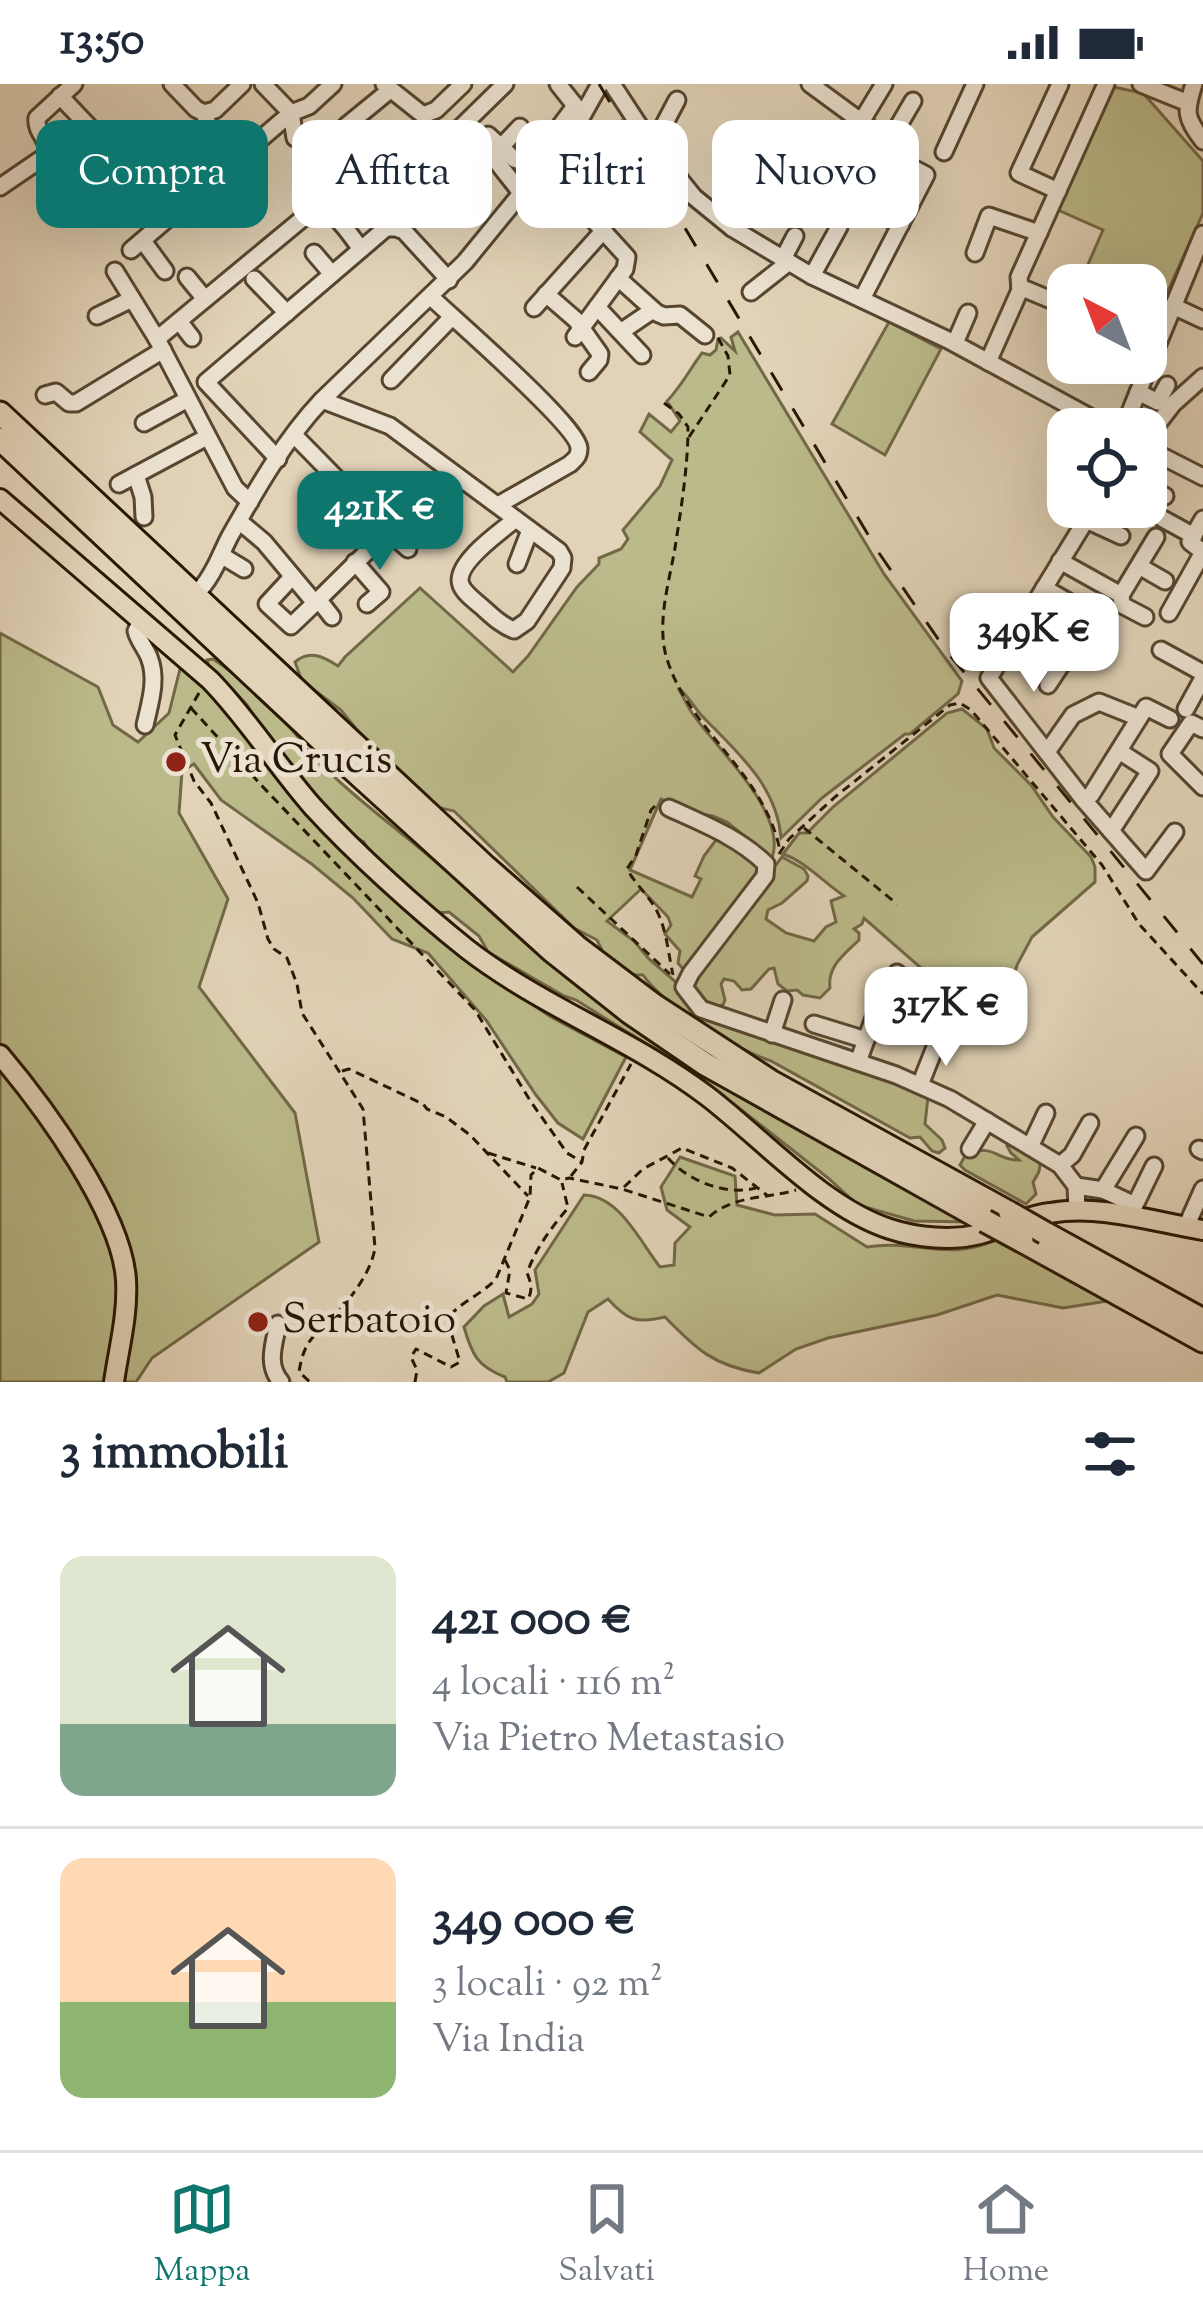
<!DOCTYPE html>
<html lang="it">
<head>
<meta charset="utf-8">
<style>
	:root { --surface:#fff; --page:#f2f2f3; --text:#1f2937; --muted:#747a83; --line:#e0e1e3; --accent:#0f766e }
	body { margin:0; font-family:"Sorts Mill Goudy",serif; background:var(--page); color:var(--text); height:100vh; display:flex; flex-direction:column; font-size:45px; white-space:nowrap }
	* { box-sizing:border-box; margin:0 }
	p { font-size:39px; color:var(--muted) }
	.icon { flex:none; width:66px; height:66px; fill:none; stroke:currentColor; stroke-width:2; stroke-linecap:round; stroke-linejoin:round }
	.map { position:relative; height:1298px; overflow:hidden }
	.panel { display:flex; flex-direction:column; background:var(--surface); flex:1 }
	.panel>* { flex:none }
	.hud { position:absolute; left:36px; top:36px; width:1131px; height:108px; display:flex; gap:24px }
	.needle { width:78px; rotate:318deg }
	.controls { position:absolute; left:1047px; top:180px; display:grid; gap:24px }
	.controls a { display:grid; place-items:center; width:120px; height:120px; border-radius:24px; background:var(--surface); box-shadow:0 12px 48px #0002; font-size:60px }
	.price { position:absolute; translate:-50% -102px; padding:0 27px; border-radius:24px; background:#fff; color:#222; font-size:39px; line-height:78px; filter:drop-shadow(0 3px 6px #0008) }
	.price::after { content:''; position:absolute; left:50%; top:72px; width:36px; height:27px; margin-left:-18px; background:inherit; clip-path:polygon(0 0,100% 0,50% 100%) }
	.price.active { background:var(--accent); color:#fff }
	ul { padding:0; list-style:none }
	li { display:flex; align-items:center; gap:36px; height:300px; padding:0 60px }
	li+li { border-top:3px solid var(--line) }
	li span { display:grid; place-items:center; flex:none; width:336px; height:240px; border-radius:24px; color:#555 }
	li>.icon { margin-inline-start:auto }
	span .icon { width:144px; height:144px; fill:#fffc; stroke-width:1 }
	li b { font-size:51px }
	h2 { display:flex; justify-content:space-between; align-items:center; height:144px; padding:0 60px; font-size:51px }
	.pill { padding:0 42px; border-radius:24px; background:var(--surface); box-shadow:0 12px 48px #0002; font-size:42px; line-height:108px }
	.pill.active { background:var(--accent); color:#fff }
	.status { display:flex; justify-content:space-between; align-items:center; height:84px; padding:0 60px; background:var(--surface); direction:ltr }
	.status svg { height:33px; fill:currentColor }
	.dock { display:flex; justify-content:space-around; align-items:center; height:168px; border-top:3px solid var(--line); background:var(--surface); font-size:33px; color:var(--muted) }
	.dock a { display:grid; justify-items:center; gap:6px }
	.dock .active { color:var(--accent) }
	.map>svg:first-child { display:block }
	.green { fill:#bbba8a; stroke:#716846; stroke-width:3 }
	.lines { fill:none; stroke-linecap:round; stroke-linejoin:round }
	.minor-casing { stroke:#564630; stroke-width:21 }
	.major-casing { stroke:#271703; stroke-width:24 }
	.highway-casing { stroke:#271703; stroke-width:27 }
	.path { stroke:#271703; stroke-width:3; stroke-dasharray:9 6; stroke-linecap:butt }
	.minor { stroke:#ece2d1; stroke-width:15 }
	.major { stroke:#e2d3b8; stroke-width:18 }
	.highway { stroke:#e2d3b8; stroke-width:21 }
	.rail { stroke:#271703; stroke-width:3; stroke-dasharray:21 21; stroke-linecap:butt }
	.highway-bridge-casing { stroke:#271703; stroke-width:27; stroke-linecap:butt }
	.highway-bridge { stroke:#e2d3b8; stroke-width:21 }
	.poi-dot { fill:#8f2418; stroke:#ece2d1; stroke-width:4.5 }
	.labels { text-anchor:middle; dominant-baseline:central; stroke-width:10; stroke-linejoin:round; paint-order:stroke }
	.poi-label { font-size:42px; fill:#271703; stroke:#ece2d1; text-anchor:start }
</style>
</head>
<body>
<div class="status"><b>13:50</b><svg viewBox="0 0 49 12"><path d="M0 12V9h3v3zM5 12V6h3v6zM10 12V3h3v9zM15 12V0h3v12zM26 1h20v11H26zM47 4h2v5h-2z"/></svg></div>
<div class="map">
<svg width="1203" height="1298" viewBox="0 0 1203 1298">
	<rect width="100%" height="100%" fill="#e2d3b8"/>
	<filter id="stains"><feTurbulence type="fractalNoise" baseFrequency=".00167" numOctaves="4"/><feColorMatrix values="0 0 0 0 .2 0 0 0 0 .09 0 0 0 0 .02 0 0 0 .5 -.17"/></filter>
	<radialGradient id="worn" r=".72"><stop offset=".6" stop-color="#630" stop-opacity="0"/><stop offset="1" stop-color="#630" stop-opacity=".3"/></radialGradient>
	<!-- green -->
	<g class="green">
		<polygon points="1113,3 1143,9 1203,77 1203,129 1150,247 1146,245 1146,201 1079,201 1103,146 1058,126"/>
		<polygon points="889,238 941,265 885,371 832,340"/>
		<path d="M738,248L884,490L962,597L958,610L910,650H905L822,714L781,754C777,702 738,669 703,633C694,624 689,612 678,604C683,612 687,621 692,629C716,664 788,729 772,774L727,738L713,732L687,728L661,715L630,786L692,813L701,795L695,792L704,772L719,752L759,779L762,791L689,885H683L678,879L680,867L665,850L671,841L668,833L641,805L607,837L634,857L649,875L728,943L909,1000L928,1013L925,1040L942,1056L945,1064L939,1069L932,1067L920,1053L910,1054L771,977C735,965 665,922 643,891H630L604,870L597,856L574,844L454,727L436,723L358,647L341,626L302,597L295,578C310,565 324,573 338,582L345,573L420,504L513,588L528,572L577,503L599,480V474L621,465L628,455L623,446L660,402L672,376L640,348L649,330L671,348L680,337L667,317C680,304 690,285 702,269L710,271L716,266L718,255L721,254L735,267L731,253Z"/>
		<polygon points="0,549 98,603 113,641 138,658 169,629 182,577 221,616 298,721 393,811 471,879 551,933 626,973 583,1055 558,1039 536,1011 486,936 428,869 392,855 353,814 313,781 221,716 194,680 182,687 179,729 228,815 199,903 295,1029 319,1158 152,1274 136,1298 0,1298"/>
		<path d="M213,575C242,594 272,622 294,648C300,655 304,663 311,670C349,710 394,742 436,778C473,810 507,845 545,876C671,982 821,1058 966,1134L968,1138L914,1137L858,1121L828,1094L701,994L576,916L564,912L488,868L479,852L449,828L437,829L374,775L364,758L349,750L287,685L247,621L233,606L211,590L207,576Z"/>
		<path d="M962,625L987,645L994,664L1031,701L1053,733L1091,773L1095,783V798L1032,853L1017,881L1011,902L986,925L969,912H958L953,898L930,892L864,834L862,840L854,845L859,849V856C844,870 827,883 830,904L820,914L803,911L797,906L787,907L778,900L774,884L769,885L751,905L742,906L734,897L724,895L721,900L725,916L723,921L716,922L697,913L692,901L697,883L782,773L804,785L808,792L807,797L782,819L768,826L766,835L786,849L814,857L826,843L836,838L831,817L844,812C826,800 803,776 783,770L799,749H807L833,723L947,629Z"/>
		<path d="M1011,1059L1038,1073C1042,1084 1039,1089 1033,1098L1036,1110L1026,1120L965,1086L960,1081L966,1070C995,1059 997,1077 1019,1076L1011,1069L1007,1062Z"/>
		<path d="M680,1073L735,1092L737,1121L775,1131L815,1130L867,1163C914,1155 950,1178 995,1156L1108,1217L1063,1224L997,1211L937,1231L828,1254L796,1265L759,1289C714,1282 696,1265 665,1233C636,1240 627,1236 608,1215L588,1228L564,1289L548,1298H507L505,1293C477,1282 472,1271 464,1243L484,1222L503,1210L509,1233L532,1220L539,1210L535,1186L584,1111C620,1112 640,1158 660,1183L674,1181L675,1159L690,1143L667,1126L661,1103Z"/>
	</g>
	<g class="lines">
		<defs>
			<g id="minor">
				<polyline points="172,0 196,25 204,29 215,26 242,0"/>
				<polyline points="263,0 291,29 295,54"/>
				<polyline points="384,0 423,31 436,26 463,0"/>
				<polyline points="558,0 581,29"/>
				<polyline points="612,0 650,58 694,113 732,144 812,192 948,256 1112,345"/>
				<polyline points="810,0 889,58 913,17"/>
				<polyline points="1141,0 1188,19"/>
				<path d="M1194,0C1185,28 1185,33 1203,57"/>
				<polyline points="60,12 94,48"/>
				<polyline points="204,29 212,51"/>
				<polyline points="861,38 884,0"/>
				<polyline points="346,42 390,6"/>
				<polyline points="457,47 505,0"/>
				<polyline points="488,51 514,75 527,79 537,73 575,22"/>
				<polyline points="650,58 658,52 677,16"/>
				<polyline points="501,63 520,43"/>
				<polyline points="489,68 522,110"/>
				<polyline points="944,68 975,0"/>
				<polyline points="744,74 760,85 752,96"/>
				<polyline points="544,82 627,173 625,185 575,253"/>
				<path d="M0,103L47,71C51,57 35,49 37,34L74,0"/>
				<polyline points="1058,107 1019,89 1060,0"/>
				<polyline points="864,123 901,140"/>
				<polyline points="732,144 765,90 784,102"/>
				<polyline points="143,157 165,187"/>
				<polyline points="131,166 291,29 309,22 333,0"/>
				<polyline points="314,169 332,190"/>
				<polyline points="975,169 989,132 1039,149"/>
				<polyline points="783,175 795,152"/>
				<polyline points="115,187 157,255"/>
				<polyline points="812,192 839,143"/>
				<polyline points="187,193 205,215"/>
				<polyline points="618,194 657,229 664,232 680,231 705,251"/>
				<polyline points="254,195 287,229"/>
				<polyline points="1020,203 1068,223"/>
				<polyline points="751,208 789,178"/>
				<polyline points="546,210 576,236 600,270 599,276 589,288"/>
				<path d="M431,213C454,235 577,341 579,364C579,373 576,374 570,380L498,421"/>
				<polyline points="862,215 926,91 890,72"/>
				<polyline points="1173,222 1203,236"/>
				<polyline points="597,223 642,271"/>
				<polyline points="534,224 604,146"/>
				<polyline points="97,232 132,215"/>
				<polyline points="179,237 192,254"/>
				<polyline points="622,247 653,226"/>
				<polyline points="955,259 968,229"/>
				<polyline points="988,278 1020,206 1019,193 1106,0"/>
				<polyline points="391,296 452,233"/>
				<polyline points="1138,308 1158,318 1167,301"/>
				<polyline points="45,311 56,308 69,319 76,319 163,266"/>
				<path d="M322,316L390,342L559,467L563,474L562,484L527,537L514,546C501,541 492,532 482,523C475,517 464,509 461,501C453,480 501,447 516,435"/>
				<polyline points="144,339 188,315"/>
				<polyline points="1123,345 1203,150"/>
				<polyline points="1146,355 1173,320 1203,293"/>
				<polyline points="1146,364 1203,393"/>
				<polyline points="278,375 206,298 386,144 396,144 404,147 449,196"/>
				<polyline points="136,391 143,413 144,433"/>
				<polyline points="119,400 207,353"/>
				<polyline points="1146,403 1165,412"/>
				<path d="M250,418L235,404L157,255L314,125C334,123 349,150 361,165"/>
				<polyline points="1094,423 989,594 1083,715 1146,787 1175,748"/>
				<polyline points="1163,435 1194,452"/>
				<polyline points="1086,436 1121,452"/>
				<polyline points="239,437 264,458 315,519 388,447 294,351"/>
				<polyline points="388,447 408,465"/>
				<polyline points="221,471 244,485"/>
				<polyline points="1060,477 1121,511 1156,453"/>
				<polyline points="355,478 381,508 367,520"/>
				<polyline points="517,480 530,446"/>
				<polyline points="1139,482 1165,497"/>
				<polyline points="292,493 267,520 291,542 315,519"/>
				<path d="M203,502C216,486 220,471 230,452C256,406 285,355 322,316L465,178L577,41L600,0"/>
				<polyline points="1044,504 1095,533 1097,544 1081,575 1069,569 1048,601"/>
				<polyline points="1121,511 1122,521 1145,533"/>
				<polyline points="318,515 332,533"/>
				<polyline points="1169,529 1203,468 1190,458 1203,435"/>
				<path d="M141,538L136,547C139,558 145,563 149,573C158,595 150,619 145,641"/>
				<polyline points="1161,566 1203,589"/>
				<polyline points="1186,625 1203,594"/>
				<polyline points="1203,645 1191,639 1170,670 1203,703"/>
				<polyline points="1047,668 1073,631 1099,618 1139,634"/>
				<polyline points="1083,715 1091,711 1146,623 1170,635"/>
				<path d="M669,724C704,740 738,753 766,780L765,792L691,889L684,903L701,925L896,991L950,1015L1060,1081L1076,1102L1077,1127"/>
				<polyline points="1111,747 1150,687 1119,667"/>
				<polyline points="898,929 939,953 920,1001"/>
				<polyline points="814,940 866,956"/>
				<polyline points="772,950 783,916"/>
				<polyline points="858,978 879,920 897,889"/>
				<polyline points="1030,1063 1046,1029"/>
				<polyline points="970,1065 987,1037"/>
				<polyline points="1199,1065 1203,1067"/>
				<polyline points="1060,1081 1072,1071 1090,1039"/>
				<polyline points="1076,1102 1103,1106 1135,1121 1154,1082"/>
				<polyline points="1103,1106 1136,1052"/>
				<polyline points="1186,1143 1203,1105"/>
				<path d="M278,1240C274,1260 266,1281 281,1298"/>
			</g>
			<g id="major">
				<path d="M0,415L210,596C248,635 277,682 313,723C356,770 417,825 467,865C542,923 632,955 707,1012C762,1054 824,1124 890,1145C917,1154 953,1157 980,1150C1003,1144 1026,1132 1050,1129C1100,1120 1154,1138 1203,1146"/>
				<path d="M0,971C44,1023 122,1129 126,1196C128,1232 119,1263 114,1298"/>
			</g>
			<g id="highway">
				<polyline points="0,329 486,783 576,862 654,921 772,998 1010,1129"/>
				<polyline points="0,355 353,686 552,867 629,928 705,980 985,1137"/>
				<polyline points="1045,1149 1203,1236"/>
				<polyline points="1022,1157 1203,1257"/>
			</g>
		</defs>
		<!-- minor casing -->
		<use href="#minor" class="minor-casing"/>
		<!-- major casing -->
		<use href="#major" class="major-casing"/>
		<!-- highway casing -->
		<use href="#highway" class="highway-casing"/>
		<!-- path -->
		<g class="path">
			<path d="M664,319L679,330L688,343C688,383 681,425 675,464C669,499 656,540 667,575C689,647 765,689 780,767"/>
			<polyline points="689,353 730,291 728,272 717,252"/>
			<path d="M199,609L175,651L194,697L211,719L258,819L268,855L274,865L287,874L297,900L302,929L363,1025L375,1164C371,1188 352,1213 335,1231C314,1252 304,1256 299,1288L310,1298"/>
			<polyline points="191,624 263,703 475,926 531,1018 567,1069 582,1078"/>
			<path d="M655,722L651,726L636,771L627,785C637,803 653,815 660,834C667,851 669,873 673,891"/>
			<polyline points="804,744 897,820"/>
			<polyline points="779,770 789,755 835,713 950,621 960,619 971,626 1102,781 1139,840 1203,910"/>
			<polyline points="577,803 670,890"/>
			<polyline points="342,987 349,985 423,1020 427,1025 446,1033 470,1051 528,1112"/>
			<polyline points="488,1069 536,1084"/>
			<path d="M668,1074C688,1097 726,1112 756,1104"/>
			<polyline points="571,1092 582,1078 584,1066 631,980"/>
			<polyline points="624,1103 643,1085 682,1064 732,1084 768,1112"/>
			<path d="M505,1176L510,1186L506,1209L528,1215C533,1206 531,1198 527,1189C536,1164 551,1144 568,1124L562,1099"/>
			<path d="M415,1298L417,1286L411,1273L416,1265L451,1283L460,1278L447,1235C460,1218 481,1211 496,1195L530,1113L531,1091L538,1084L561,1096L569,1094L622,1105L709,1133C734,1111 765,1115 796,1106"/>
		</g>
		<!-- minor -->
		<use href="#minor" class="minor"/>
		<!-- major -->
		<use href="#major" class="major"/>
		<!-- highway -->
		<use href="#highway" class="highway"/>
		<!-- rail -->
		<polyline class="rail" points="599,0 879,469 945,565 1203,880"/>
		<defs>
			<g id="highway-bridge">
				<polyline points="1010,1129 1045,1149"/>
				<polyline points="985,1137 1022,1157"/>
			</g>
		</defs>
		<!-- highway-bridge casing -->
		<use href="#highway-bridge" class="highway-bridge-casing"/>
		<!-- highway-bridge -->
		<use href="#highway-bridge" class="highway-bridge"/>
	</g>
	<!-- markers -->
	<g class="poi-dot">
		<circle cx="176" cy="678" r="12"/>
		<circle cx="258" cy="1238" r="12"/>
	</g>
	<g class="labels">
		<!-- poi labels -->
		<g class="poi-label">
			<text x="200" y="678">Via Crucis</text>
			<text x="282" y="1238">Serbatoio</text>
		</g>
	</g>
	<rect width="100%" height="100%" filter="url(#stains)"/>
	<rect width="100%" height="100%" fill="url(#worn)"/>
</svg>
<div class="controls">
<a><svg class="needle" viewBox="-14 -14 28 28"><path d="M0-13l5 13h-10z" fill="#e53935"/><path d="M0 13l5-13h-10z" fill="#747a83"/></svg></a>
<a><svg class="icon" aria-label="locate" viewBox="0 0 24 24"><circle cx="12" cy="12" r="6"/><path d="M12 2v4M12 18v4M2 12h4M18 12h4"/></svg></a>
</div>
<b class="price active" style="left:380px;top:489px">421K €</b>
<b class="price" style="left:1034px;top:611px">349K €</b>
<b class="price" style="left:946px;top:985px">317K €</b>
<div class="hud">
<a class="pill active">Compra</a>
<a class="pill">Affitta</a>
<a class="pill">Filtri</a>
<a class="pill">Nuovo</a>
</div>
</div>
<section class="panel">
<h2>3 immobili<svg class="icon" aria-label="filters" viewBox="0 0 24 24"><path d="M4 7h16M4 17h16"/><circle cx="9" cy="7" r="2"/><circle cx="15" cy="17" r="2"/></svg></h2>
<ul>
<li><span style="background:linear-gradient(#dfe7d0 70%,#7fa58c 0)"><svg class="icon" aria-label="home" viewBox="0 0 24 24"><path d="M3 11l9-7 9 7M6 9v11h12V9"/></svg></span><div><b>421 000 €</b><p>4 locali · 116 m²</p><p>Via Pietro Metastasio</p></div></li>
<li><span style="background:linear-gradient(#ffd9b3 60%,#8fb573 0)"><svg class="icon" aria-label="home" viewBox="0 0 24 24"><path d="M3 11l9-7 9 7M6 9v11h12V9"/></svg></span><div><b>349 000 €</b><p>3 locali · 92 m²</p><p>Via India</p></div></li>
</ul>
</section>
<nav class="dock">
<a class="active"><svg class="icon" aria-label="map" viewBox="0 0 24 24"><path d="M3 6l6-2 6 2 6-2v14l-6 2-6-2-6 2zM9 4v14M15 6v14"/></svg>Mappa</a>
<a><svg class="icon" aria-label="saved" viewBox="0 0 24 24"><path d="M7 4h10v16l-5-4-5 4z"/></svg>Salvati</a>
<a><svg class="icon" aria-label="home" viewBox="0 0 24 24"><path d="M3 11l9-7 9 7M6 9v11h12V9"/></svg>Home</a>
</nav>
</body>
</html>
